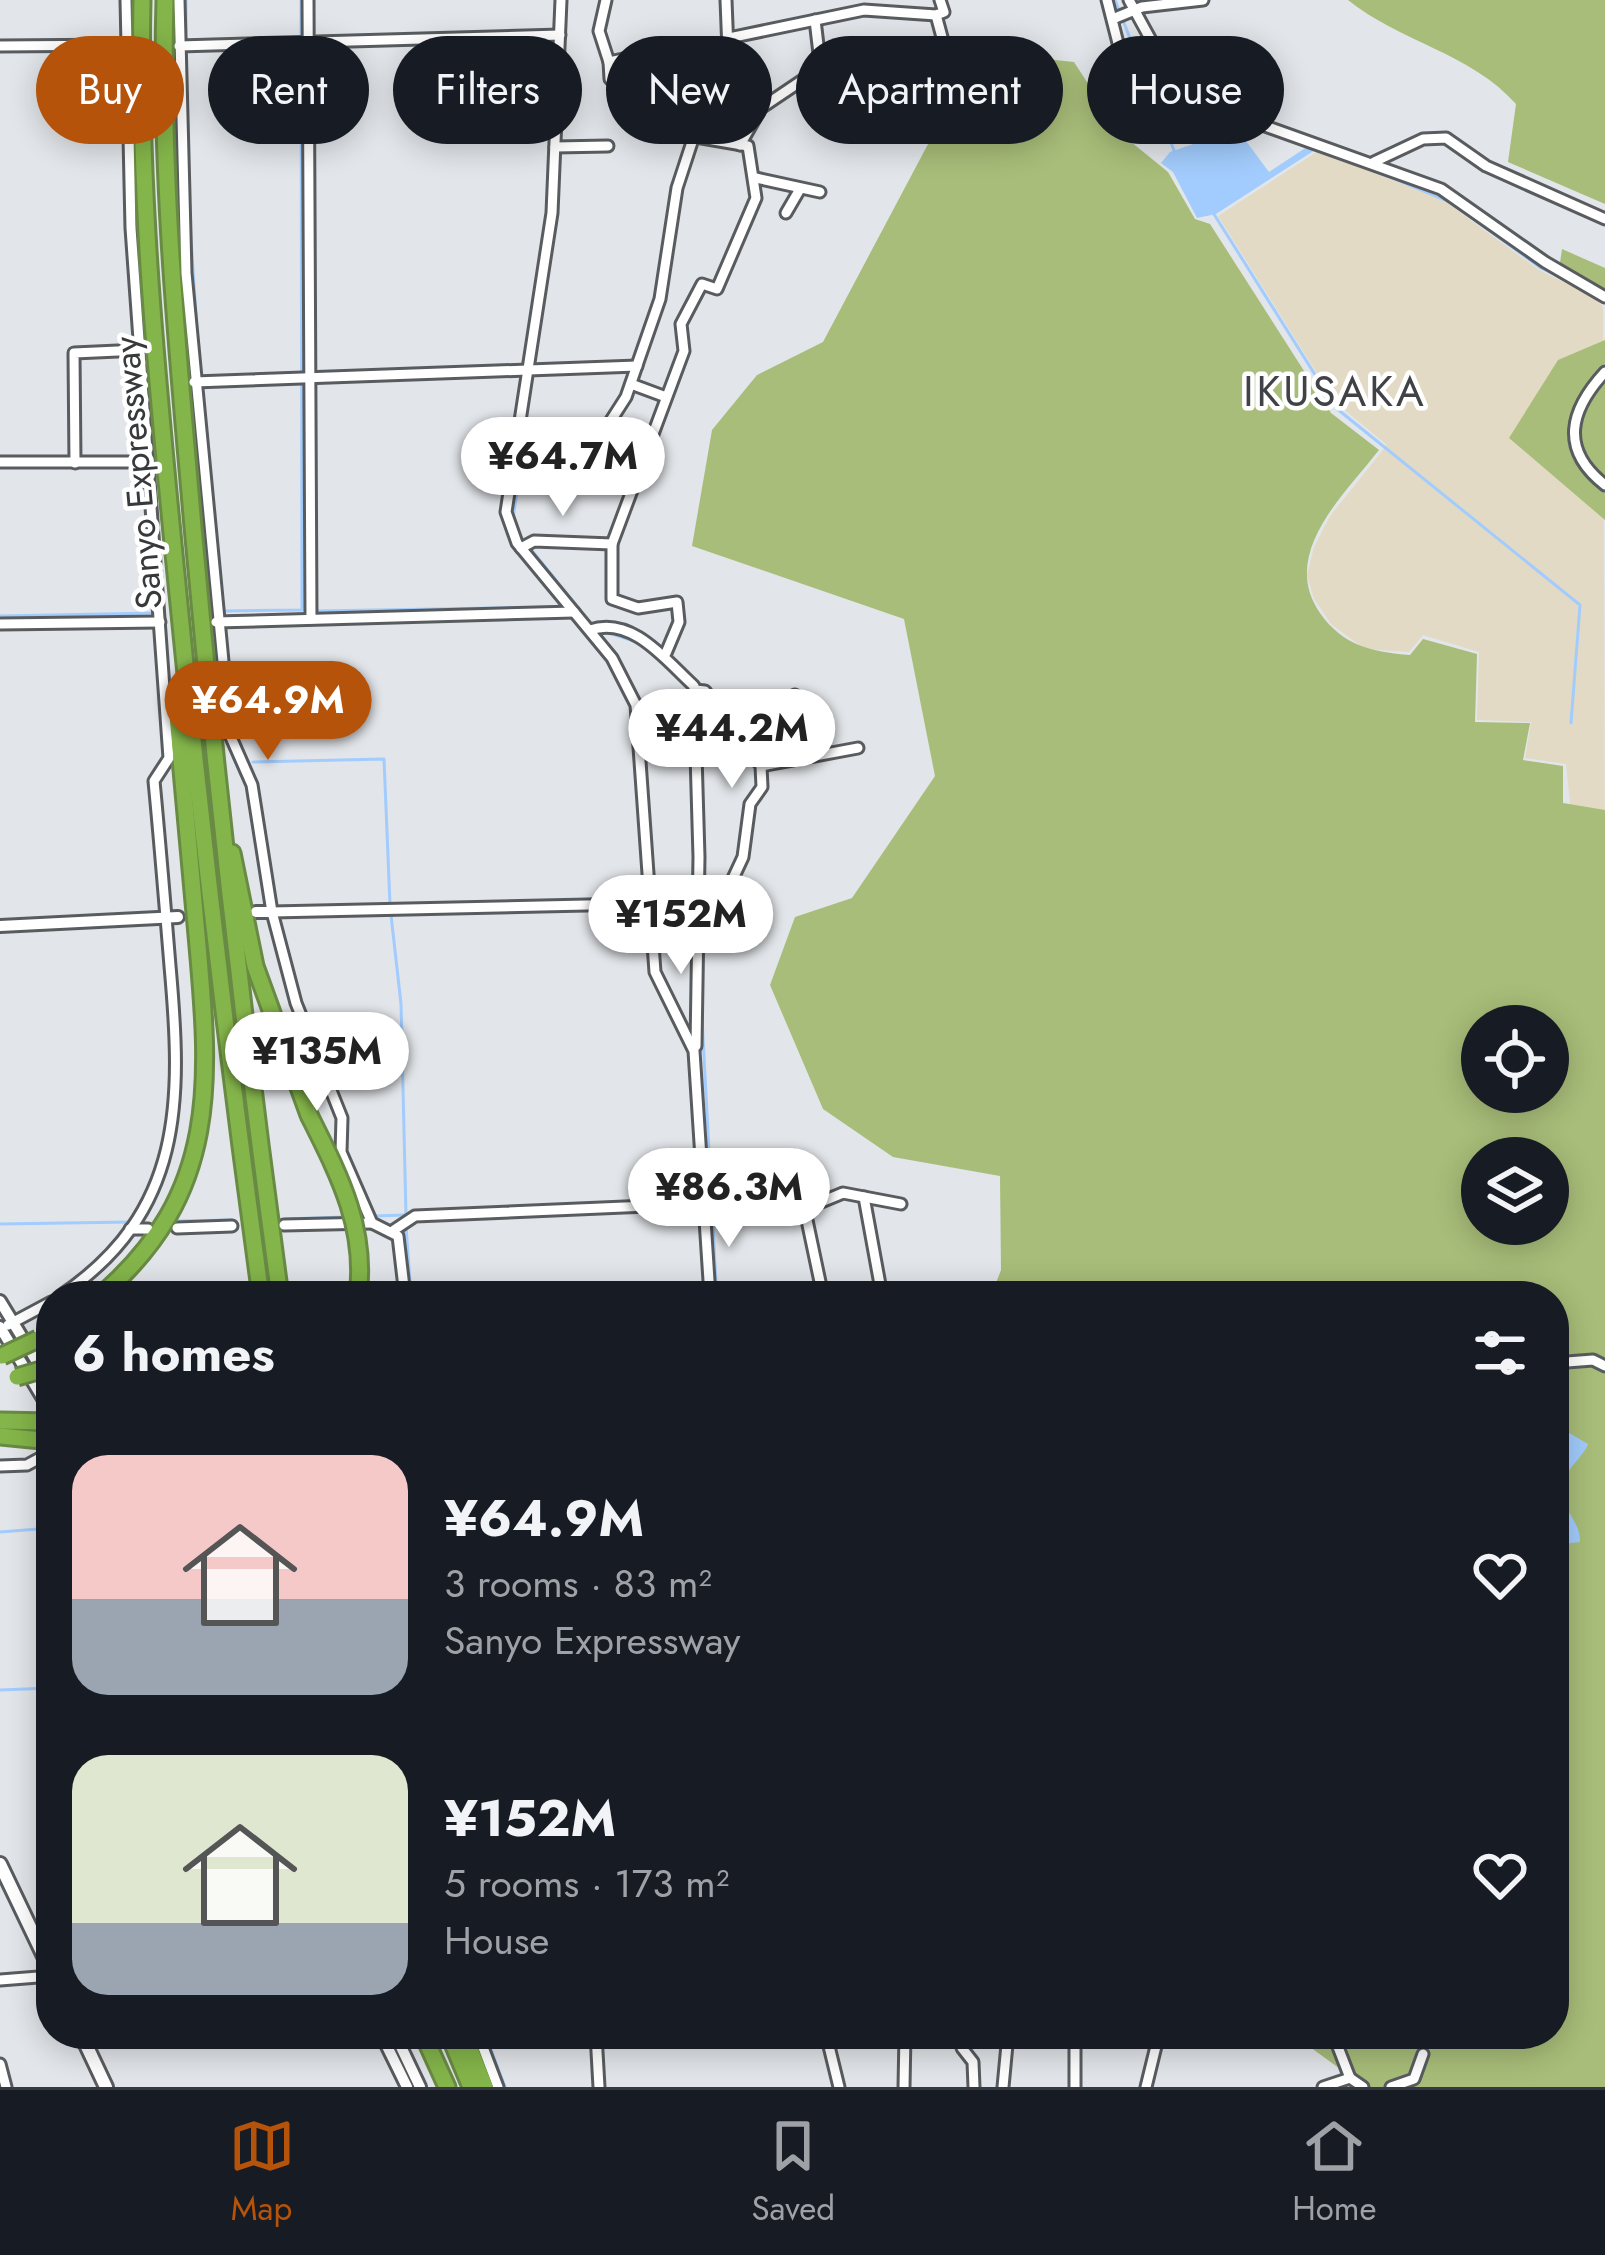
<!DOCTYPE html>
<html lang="en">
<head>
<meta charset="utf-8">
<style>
	:root { --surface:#171b24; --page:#242831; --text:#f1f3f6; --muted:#9ea1a6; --line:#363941; --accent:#b45309 }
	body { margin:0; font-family:Jost,sans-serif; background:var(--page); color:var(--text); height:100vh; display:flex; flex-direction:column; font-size:45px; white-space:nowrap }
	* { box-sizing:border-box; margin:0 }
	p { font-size:39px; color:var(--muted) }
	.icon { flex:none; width:66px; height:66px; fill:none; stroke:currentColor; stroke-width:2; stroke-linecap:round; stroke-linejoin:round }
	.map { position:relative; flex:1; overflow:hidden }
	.sheet { position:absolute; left:36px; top:1281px; width:1533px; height:768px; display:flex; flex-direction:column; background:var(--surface); border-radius:48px; box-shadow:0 6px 30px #0003 }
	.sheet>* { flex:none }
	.guide { position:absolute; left:36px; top:36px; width:1533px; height:108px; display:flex; gap:24px }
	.fabs { position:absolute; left:1461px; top:1005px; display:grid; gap:24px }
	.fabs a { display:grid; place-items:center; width:108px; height:108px; border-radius:50%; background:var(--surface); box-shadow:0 6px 30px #0003; font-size:60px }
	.price { position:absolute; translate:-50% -102px; padding:0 27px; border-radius:42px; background:#fff; color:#222; font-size:39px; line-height:78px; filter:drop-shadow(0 3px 6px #0008) }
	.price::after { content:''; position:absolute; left:50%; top:72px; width:36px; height:27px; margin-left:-18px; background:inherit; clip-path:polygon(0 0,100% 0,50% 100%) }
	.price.on { background:var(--accent); color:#fff }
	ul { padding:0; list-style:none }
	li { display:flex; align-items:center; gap:36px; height:300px; padding:0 36px }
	li span { display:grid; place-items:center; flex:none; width:336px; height:240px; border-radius:36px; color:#555 }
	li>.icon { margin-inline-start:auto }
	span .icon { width:144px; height:144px; fill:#fffc; stroke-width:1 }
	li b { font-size:51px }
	h2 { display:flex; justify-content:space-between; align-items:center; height:144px; padding:0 36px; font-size:51px }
	.pill { padding:0 42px; border-radius:54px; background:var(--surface); box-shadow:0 6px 30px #0003; font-size:42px; line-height:108px }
	.pill.on { background:var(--accent); color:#fff }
	.dock { display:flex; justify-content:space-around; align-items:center; height:168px; border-top:3px solid var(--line); background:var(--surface); font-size:33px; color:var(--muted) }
	.dock a { display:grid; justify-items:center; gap:6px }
	.dock .on { color:var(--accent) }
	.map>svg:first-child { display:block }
	.education { fill:#e3dac5 }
	.green { fill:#a8bd79; fill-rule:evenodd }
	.water { fill:#a2ccfd }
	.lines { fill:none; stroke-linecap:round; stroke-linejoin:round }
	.stream { stroke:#a2ccfd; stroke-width:3 }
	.minor-casing { stroke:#595c5f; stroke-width:15 }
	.tertiary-casing { stroke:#595c5f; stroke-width:16 }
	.secondary-casing { stroke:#595c5f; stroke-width:18 }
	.motorway-casing { stroke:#698a44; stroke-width:21 }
	.minor { stroke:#fff; stroke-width:9 }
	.tertiary { stroke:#fff; stroke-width:10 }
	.secondary { stroke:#fff; stroke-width:12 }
	.motorway { stroke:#84b54a; stroke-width:15 }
	.motorway-bridge-casing { stroke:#698a44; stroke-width:21; stroke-linecap:butt }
	.motorway-bridge { stroke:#84b54a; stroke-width:15 }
	.labels { text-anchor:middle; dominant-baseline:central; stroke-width:9; stroke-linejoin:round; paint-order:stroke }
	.street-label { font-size:36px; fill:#38393a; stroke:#fff }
	.quarter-label { font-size:42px; letter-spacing:3px; fill:#404245; stroke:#fff }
</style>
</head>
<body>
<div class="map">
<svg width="1605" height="2087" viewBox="0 0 1605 2087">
	<rect width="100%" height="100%" fill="#e2e5e9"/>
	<!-- education -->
	<polygon class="education" points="1318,151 1443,200 1539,270 1594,297 1603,307 1605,848 1572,823 1566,764 1525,758 1531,722 1477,720 1479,652 1423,635 1409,652 1365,649 1331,624 1314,599 1307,575 1314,547 1330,516 1387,445 1335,402 1218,216"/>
	<!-- green -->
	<g class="green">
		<path d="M1348,0H1605V204L1508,162L1516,104C1471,53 1400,42 1348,0Z"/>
		<path d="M1016,56L1074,62L1120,133L1168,172L1195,219L1210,224L1331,413L1379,450C1344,495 1279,554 1320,613C1343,646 1372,652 1410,655L1423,639L1477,654L1475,722L1530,723L1523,760L1563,766V803L1605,810V2087H1365L1292,2034H1554V1296H991L1001,1270L1000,1176L893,1157L823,1109L770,985L795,917L852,898L935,776L904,619L692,546L712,430L757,375L823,342L944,114ZM1482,1026H1548V1092H1482ZM1482,1158H1548V1224H1482Z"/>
		<polygon points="1562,249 1605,268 1605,289 1560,263"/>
		<polygon points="1605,340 1605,520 1509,438 1558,360"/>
	</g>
	<!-- water -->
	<g class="water">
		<polygon points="1237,129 1269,172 1310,145 1315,150 1216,214 1197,218 1173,172 1161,163 1170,152"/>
		<path d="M1554,1424L1588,1444C1582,1459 1565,1469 1562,1486C1558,1507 1581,1520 1580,1542L1564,1544L1554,1538Z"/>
	</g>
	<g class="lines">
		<!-- stream -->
		<g class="stream">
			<polyline points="1115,0 1175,153"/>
			<polyline points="186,40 186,0"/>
			<polyline points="186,50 186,106"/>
			<polyline points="1376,171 1450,202 1541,268 1580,287"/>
			<polyline points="686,174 713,92"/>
			<polyline points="188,194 200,376"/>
			<polyline points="1212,211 1336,408 1580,605 1571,723"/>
			<path d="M1605,365C1566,407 1549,452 1605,491"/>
			<polyline points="591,452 614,428 628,403"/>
			<polyline points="540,471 577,460"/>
			<polyline points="513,518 518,486"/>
			<polyline points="517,532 580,610"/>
			<polyline points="224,611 302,610 301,0"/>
			<polyline points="316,611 559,607"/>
			<polyline points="579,611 589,622"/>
			<polyline points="0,616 155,613"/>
			<polyline points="603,631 640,643"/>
			<polyline points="699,694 702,811"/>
			<polyline points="253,762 384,759 390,905"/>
			<polyline points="391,915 401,1004 406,1216"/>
			<polyline points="701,1000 716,1283 723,1296"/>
			<polyline points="375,1216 404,1215"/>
			<polyline points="285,1219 344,1217"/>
			<polyline points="179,1221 232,1220"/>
			<polyline points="0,1224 131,1222"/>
			<polyline points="406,1226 411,1296"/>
			<polyline points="0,1532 51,1528"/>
			<polyline points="0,1690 51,1688"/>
			<polyline points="485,2034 505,2087"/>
		</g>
		<defs>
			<g id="minor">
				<polyline points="179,0 186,273 230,735 252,785 272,912 296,1003 342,1118 341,1152 372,1223 398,1236 405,1296"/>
				<polyline points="308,0 311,619"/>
				<polyline points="561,0 552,213 506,512 517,543 612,658 636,705 655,972 694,1051 710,1296"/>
				<polyline points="606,0 599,31 609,62"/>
				<polyline points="1107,0 1120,51"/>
				<polyline points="1129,0 1192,115 1237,116 1441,189 1545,262 1605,297"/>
				<polyline points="1115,18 1142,7 1203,0"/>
				<polyline points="729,38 864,10 936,15 944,12 940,0"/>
				<polyline points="0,46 127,45"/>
				<polyline points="179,46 560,35"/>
				<polyline points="816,71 841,95 903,70 923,75 946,52 936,15"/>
				<polyline points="610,79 609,62 675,48 717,70"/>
				<polyline points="740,145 761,108 816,71 820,62 815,20"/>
				<polyline points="555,147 608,146"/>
				<polyline points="1374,162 1423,139 1446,138 1486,166 1605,219"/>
				<polyline points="756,178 820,192"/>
				<polyline points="786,213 800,189"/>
				<path d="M1605,372C1570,410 1559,449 1605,485"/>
				<polyline points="194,382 637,366"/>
				<polyline points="631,384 666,397"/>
				<polyline points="0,462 149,462"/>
				<polyline points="75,463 74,353 140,350"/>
				<polyline points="507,489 538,467 582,454 601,436 626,397 660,299 677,188 712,81 728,51 726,0"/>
				<polyline points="521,548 534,541 612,544"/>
				<polyline points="216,622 574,612"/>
				<polyline points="0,624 160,622"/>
				<path d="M590,630C633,615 668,663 694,686L699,857L696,1046"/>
				<polyline points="666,653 679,622 677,602 638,608 612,599 612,544 684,351 681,324 702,284 717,289 756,198 748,146 696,137"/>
				<polyline points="795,757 777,706 795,695"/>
				<polyline points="761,766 858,748"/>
				<polyline points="272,912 722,902 743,857 750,804 762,787 761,766 705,691 695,690"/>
				<polyline points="804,1206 823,1296"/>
				<polyline points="284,1225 372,1223"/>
				<polyline points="177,1228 232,1226"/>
				<polyline points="130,1229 148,1229"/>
				<polyline points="394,1230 415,1216 785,1200 809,1207 843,1193 901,1204"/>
				<path d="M60,1296C185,1212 182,1100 170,966C165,905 160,843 154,781L169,758L131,228L126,0"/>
				<polyline points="851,1296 881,1290 864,1197"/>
				<polyline points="8,1325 51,1302"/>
				<polyline points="1554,1363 1593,1360 1605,1366"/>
				<polyline points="0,1466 27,1465 51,1452"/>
				<polyline points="0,1980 51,1976"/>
				<polyline points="478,2034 498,2087"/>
				<polyline points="596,2034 599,2087"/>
				<polyline points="826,2034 839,2087"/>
				<polyline points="1333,2034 1350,2078"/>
				<polyline points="962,2048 973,2062 974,2087"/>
				<polyline points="0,2064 6,2087"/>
				<polyline points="904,2087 905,2034"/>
				<polyline points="1003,2087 1008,2034"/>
				<polyline points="1075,2087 1075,2034"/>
				<polyline points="1146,2087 1159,2034"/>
				<polyline points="1323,2087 1350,2078 1363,2087"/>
				<polyline points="1391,2087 1414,2079 1423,2054"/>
			</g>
			<g id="tertiary">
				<polyline points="256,912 272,912"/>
				<polyline points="0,926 178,917"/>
				<polyline points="0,1301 51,1385"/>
				<polyline points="0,1327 51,1412"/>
				<polyline points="381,2034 407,2087"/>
				<polyline points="395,2034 420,2087"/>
			</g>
			<g id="secondary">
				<polyline points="0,1864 51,1971"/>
				<polyline points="81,2034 106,2087"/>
			</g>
			<g id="motorway">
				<path d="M142,0C138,185 156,370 174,554C198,802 227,1049 261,1296"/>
				<path d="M165,0C160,176 178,352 193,527C216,784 245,1040 280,1296"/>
				<polyline points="232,853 255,966 309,1115"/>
				<path d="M100,1296C221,1193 210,1079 197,935C190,861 183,788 177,715L182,692"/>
				<polyline points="0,1421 51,1422"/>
				<polyline points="0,1436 51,1441"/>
				<polyline points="423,2034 447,2087"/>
				<polyline points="449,2034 471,2087"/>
				<polyline points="464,2034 485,2087"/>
			</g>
		</defs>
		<!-- minor casing -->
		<use href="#minor" class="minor-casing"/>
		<!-- tertiary casing -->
		<use href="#tertiary" class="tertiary-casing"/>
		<!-- secondary casing -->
		<use href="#secondary" class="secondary-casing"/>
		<!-- motorway casing -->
		<use href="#motorway" class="motorway-casing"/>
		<!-- minor -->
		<use href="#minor" class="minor"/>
		<!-- tertiary -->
		<use href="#tertiary" class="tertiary"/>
		<!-- secondary -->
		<use href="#secondary" class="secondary"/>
		<!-- motorway -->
		<use href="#motorway" class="motorway"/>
		<defs>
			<g id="motorway-bridge">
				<path d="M309,1115C339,1175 367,1228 358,1296"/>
				<polyline points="2,1356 38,1339"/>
				<polyline points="17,1377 51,1367"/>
			</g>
		</defs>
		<!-- motorway-bridge casing -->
		<use href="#motorway-bridge" class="motorway-bridge-casing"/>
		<!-- motorway-bridge -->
		<use href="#motorway-bridge" class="motorway-bridge"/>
	</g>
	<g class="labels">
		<!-- street labels -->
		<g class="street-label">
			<text transform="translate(137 473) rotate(-95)">Sanyo Expressway</text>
		</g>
		<!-- quarter labels -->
		<g class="quarter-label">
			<text x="1335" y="391">IKUSAKA</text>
		</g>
	</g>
</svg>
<div class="fabs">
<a><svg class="icon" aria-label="locate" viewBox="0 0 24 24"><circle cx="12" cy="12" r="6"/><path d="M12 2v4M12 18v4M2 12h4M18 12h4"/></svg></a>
<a><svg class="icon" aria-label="layers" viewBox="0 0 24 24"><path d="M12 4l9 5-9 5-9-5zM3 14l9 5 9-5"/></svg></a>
</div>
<b class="price" style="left:563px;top:519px">¥64.7M</b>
<b class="price on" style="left:268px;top:763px">¥64.9M</b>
<b class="price" style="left:732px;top:791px">¥44.2M</b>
<b class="price" style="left:681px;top:977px">¥152M</b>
<b class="price" style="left:317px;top:1114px">¥135M</b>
<b class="price" style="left:729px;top:1250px">¥86.3M</b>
<div class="guide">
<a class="pill on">Buy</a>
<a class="pill">Rent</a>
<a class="pill">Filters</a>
<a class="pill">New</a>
<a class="pill">Apartment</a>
<a class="pill">House</a>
</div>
<section class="sheet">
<h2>6 homes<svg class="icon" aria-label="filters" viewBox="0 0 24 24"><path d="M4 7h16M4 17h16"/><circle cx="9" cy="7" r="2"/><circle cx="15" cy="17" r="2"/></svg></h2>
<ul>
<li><span style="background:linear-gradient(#f6c9c9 60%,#9aa5b1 0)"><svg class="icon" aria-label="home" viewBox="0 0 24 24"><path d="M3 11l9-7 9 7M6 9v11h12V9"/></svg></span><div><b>¥64.9M</b><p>3 rooms · 83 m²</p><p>Sanyo Expressway</p></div><svg class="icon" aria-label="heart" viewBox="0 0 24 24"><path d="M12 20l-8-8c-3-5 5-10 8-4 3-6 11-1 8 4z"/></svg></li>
<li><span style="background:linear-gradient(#dfe7d0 70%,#9aa5b1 0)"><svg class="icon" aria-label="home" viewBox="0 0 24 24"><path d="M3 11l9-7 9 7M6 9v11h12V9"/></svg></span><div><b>¥152M</b><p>5 rooms · 173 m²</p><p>House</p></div><svg class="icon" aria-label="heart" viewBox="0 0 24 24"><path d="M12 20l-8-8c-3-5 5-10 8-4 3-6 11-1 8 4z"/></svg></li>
</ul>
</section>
</div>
<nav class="dock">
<a class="on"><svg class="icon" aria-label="map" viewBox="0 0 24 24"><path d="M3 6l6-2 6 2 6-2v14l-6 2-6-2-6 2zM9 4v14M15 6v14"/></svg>Map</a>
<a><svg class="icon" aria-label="saved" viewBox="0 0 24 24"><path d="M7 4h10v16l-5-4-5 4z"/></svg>Saved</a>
<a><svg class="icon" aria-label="home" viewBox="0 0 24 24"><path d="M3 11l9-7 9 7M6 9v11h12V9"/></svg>Home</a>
</nav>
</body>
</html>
